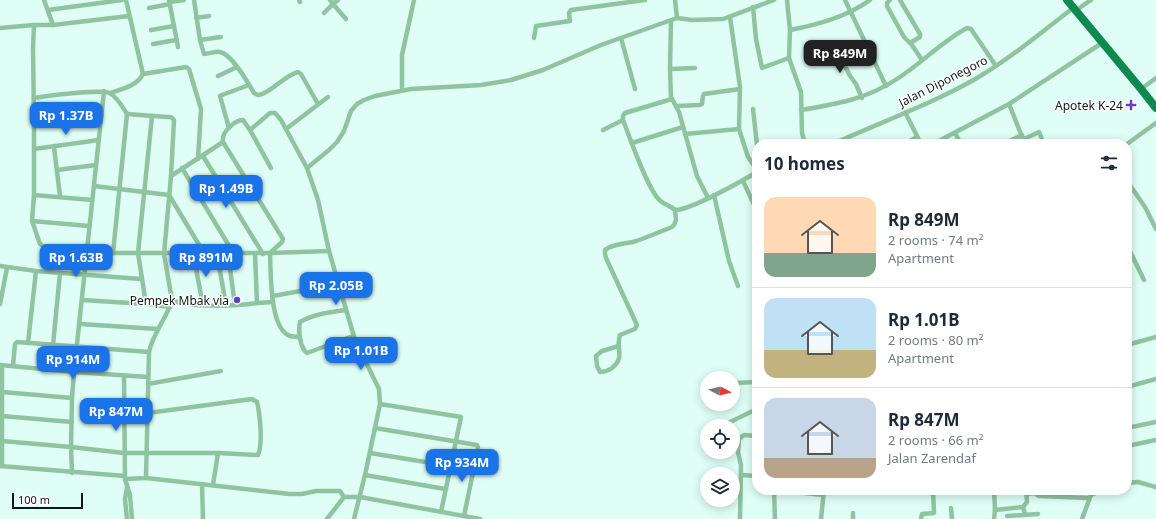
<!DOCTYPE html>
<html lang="en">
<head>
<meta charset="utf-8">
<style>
	:root { --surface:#fff; --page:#f6f6f7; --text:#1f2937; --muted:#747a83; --line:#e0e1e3; --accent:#1a73e8 }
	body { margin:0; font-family:"Noto Sans",sans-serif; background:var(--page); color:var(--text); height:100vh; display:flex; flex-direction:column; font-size:15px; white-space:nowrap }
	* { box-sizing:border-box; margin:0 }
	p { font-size:13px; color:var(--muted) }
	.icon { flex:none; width:22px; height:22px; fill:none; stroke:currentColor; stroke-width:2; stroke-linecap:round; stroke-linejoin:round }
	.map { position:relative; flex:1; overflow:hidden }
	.sheet { position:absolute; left:752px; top:139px; width:380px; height:356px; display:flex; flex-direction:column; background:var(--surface); border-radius:16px; box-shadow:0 2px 10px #0003 }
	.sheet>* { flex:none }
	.needle { width:26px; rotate:97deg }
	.buttons { position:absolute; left:700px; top:371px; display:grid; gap:8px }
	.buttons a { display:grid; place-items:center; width:40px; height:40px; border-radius:50%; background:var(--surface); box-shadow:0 2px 10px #0003; font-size:20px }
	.scale { position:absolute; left:12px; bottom:10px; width:71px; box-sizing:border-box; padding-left:4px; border:2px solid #0e1916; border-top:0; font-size:11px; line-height:14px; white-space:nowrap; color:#0e1916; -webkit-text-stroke:3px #fff; paint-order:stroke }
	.price { position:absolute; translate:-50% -34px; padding:0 9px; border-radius:8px; background:var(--accent); color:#fff; font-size:13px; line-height:26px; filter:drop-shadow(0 1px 2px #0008) }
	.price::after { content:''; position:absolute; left:50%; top:24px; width:12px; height:9px; margin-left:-6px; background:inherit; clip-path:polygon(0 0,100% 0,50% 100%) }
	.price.current { background:#222; color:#fff }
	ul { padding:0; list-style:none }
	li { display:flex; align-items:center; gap:12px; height:100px; padding:0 12px }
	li+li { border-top:1px solid var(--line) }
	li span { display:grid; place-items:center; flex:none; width:112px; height:80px; border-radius:12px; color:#555 }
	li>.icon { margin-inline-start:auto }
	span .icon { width:48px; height:48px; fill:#fffc; stroke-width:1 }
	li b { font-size:17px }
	h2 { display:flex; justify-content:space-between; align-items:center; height:48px; padding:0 12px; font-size:17px }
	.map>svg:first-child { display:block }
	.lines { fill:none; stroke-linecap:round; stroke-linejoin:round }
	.minor { stroke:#90c3a0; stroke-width:4.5 }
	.trunk { stroke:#0e8a50; stroke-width:8 }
	.poi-dot { fill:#6642ba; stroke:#fff; stroke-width:1.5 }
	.labels { text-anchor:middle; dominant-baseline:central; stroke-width:3; stroke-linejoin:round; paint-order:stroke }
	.street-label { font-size:12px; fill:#0e1916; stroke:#fff }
	.poi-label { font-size:12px; fill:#0e1916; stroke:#fff; text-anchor:end }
</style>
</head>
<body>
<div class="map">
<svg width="1156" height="519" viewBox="0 0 1156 519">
	<rect width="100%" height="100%" fill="#defef6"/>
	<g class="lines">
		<!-- minor -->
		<g class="minor">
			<polyline points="44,0 53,25 129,16"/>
			<polyline points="169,0 178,47"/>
			<path d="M194,0L200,40L204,54C209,54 215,51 220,52C232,54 248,83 254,93L258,95C268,95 285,75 298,72L301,74L318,104"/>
			<polyline points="299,0 300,2"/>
			<polyline points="330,0 333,4 338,0"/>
			<polyline points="675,0 677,18"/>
			<polyline points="787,0 790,30 789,58 801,92 802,133 805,144"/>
			<polyline points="845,0 886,86"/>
			<polyline points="890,0 887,3 887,6 904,37 912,45 922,60"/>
			<polyline points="900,0 920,34 920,37 910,43"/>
			<polyline points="170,2 184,0"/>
			<polyline points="753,7 756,39 762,68 789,58"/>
			<polyline points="149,8 170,4"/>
			<polyline points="48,10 122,0"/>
			<polyline points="1075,11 1091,0"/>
			<polyline points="324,13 333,4 346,19"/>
			<polyline points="730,17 740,87 739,129 748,157 757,170"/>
			<polyline points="196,18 209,16"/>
			<polyline points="671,21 670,69 671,97 679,112 697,176 708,198"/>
			<path d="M53,25H34L33,47L34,124V195L32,221L40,244L43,246L113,253H270L282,242L283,239L223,142C221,132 235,120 243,120L250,130L271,168"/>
			<polyline points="0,28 34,25"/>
			<polyline points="151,30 174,26"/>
			<path d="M790,30C817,25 847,17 870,0"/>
			<polyline points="534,38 536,26 570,21 569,13 571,10 645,0"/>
			<polyline points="621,38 635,89"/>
			<polyline points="200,40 221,37"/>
			<polyline points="153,44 176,40"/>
			<polyline points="834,44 850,76 856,84 862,98"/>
			<polyline points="670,69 695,68"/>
			<polyline points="143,74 186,67 189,69 201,109 198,159"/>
			<polyline points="218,76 237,67"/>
			<polyline points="1141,89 1156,78"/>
			<polyline points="402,90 402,55 414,0"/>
			<polyline points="104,91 74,372 72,398 71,447 124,453 218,453 213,485"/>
			<path d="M110,93C122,89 137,86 143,74L126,0"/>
			<path d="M34,98C46,96 101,89 109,93C117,96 123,108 127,114L113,253"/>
			<polyline points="1009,104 1025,144"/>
			<polyline points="676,106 700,105 702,104 703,96 704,94 740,89"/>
			<polyline points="753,109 757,145"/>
			<path d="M801,110C837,104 867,99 897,79C922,63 941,42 967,28L971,29L996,66"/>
			<polyline points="905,112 921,144"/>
			<polyline points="34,124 102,115"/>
			<polyline points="229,128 220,96 222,95 249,85"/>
			<polyline points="286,129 328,97"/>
			<polyline points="250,130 270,113 275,113 281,120 307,168"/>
			<polyline points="603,130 623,120"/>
			<polyline points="955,133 961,144"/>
			<polyline points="685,134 739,129"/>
			<polyline points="1024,139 1039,132 1044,144"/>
			<polyline points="632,143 683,127"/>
			<path d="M833,144C881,122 932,104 977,78C1011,58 1042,32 1073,8"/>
			<polyline points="905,144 917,137"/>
			<polyline points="933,144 1009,104 1102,43"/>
			<polyline points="1003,144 1022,135"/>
			<polyline points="1127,144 1156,123"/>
			<polyline points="54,147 60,196"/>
			<polyline points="34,149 99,140"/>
			<polyline points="203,156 263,254"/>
			<polyline points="182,168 234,254"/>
			<polyline points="57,170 96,165"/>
			<polyline points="171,176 223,142"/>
			<polyline points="743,181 757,211"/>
			<polyline points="1127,181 1145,207 1156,229"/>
			<polyline points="94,186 169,195 204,253"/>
			<polyline points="34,195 92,200"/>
			<polyline points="714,195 729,261 738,286"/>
			<path d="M675,210C691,210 742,181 757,172"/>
			<polyline points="32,221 89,226"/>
			<polyline points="1127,245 1144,280"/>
			<polyline points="193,253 203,305"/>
			<polyline points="217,254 226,305"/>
			<polyline points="228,254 235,305"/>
			<polyline points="0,266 36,271 141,279"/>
			<polyline points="273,296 339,284"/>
			<polyline points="82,300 146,304 170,307"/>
			<path d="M172,300C188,308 238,306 257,303L255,254"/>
			<polyline points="257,303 273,302"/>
			<polyline points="0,304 7,268"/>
			<polyline points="146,304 138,253 152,116"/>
			<path d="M346,310C330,312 314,314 300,322C298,331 300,348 307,353L353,336"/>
			<polyline points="80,324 158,329"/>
			<path d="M299,337C296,336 293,337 290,336C269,329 271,271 270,253L329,251"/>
			<polyline points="28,343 36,271"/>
			<polyline points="53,345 60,273"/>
			<polyline points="1127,345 1156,337"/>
			<path d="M619,346L602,351L596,356L597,366L600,372C604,372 608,371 612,368C626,357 615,348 620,335L635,329L637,325L606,258L605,254V250C612,244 624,244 633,242C646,238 659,232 672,227L674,225L676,220L675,210C670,205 667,206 662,202C649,195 629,135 623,120V116L625,113L672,99"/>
			<polyline points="0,365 74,372 148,377"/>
			<polyline points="13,366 15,344 17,342 149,352"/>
			<polyline points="124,376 125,479 130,495 132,519"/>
			<polyline points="733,383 757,382"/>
			<polyline points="148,384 221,371"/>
			<polyline points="1127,387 1156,379"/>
			<polyline points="2,392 72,398"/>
			<polyline points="380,404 461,417 441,512"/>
			<path d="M148,413L252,399L257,402C260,414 263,444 258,455L218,453"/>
			<polyline points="2,416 72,422"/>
			<polyline points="726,424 757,409"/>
			<polyline points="375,428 477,445 478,448 464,516"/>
			<polyline points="1127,428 1156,422"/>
			<polyline points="2,441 71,447 72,473"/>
			<polyline points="1127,446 1156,440"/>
			<polyline points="370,453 450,466"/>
			<polyline points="0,466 125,476"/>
			<polyline points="2,466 2,365"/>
			<polyline points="365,475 445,489"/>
			<polyline points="741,475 757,476"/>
			<polyline points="146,478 289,494 302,494 316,491 340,491 344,497"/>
			<path d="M125,479L146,478L149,352C153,333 167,318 172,300L164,254L171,176L174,120L171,117H167L127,114"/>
			<polyline points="1127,483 1138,482 1156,487"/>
			<polyline points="202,484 203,519"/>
			<polyline points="127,488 125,499 127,519"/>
			<polyline points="774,490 775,519"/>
			<polyline points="778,490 823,495"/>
			<polyline points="994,490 995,510 994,519"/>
			<polyline points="1027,494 1034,493 1039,496 1089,498"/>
			<polyline points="951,508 952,519"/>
			<polyline points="995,510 1023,507"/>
			<polyline points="1025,514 1023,507 1027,502 1026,490"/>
			<polyline points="1007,516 1038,514"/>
			<polyline points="327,519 344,497 360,497 480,519"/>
			<polyline points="354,519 365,475 380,404 379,389 355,340 329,251 318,200 307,168 329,150 337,142 344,131 351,111 357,104 364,100 375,96 411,89 481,85 511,80 543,70 601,45 677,18 692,20 723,19 774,0"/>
			<polyline points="740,519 741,465 738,452 739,439 744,435 757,436"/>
			<polyline points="821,519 824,490"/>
			<polyline points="853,519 853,513"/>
			<polyline points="921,519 922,514 934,513 933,490"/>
			<polyline points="1082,519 1091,495 1103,490"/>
		</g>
		<!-- trunk -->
		<polyline class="trunk" points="1067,0 1141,89 1156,108"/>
	</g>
	<!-- markers -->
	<g class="poi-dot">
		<path d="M1129 99h4v4h4v4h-4v4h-4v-4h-4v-4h4z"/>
		<circle cx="237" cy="300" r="4"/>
	</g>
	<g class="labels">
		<!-- street labels -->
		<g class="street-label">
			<text transform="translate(943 81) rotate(-27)">Jalan Diponegoro</text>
		</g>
		<!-- poi labels -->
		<g class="poi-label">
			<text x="1123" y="105">Apotek K-24</text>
			<text x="229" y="300">Pempek Mbak via</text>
		</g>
	</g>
</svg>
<div class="buttons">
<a><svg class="needle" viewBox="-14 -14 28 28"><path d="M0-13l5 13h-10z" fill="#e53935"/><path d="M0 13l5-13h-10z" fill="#747a83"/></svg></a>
<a><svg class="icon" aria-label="locate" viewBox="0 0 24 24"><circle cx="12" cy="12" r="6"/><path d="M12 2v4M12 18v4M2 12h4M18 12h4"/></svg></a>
<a><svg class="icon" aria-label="layers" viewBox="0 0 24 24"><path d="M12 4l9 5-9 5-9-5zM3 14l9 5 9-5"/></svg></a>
</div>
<div class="scale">100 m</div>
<b class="price current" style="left:840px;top:74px">Rp 849M</b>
<b class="price" style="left:66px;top:136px">Rp 1.37B</b>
<b class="price" style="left:226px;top:209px">Rp 1.49B</b>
<b class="price" style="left:76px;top:278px">Rp 1.63B</b>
<b class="price" style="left:206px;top:278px">Rp 891M</b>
<b class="price" style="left:336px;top:306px">Rp 2.05B</b>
<b class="price" style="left:361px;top:371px">Rp 1.01B</b>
<b class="price" style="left:73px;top:380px">Rp 914M</b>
<b class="price" style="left:116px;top:432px">Rp 847M</b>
<b class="price" style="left:462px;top:483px">Rp 934M</b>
<section class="sheet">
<h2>10 homes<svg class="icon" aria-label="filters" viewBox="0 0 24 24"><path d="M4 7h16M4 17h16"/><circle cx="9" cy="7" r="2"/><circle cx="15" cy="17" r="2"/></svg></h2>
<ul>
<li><span style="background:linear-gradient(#ffd9b3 70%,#7fa58c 0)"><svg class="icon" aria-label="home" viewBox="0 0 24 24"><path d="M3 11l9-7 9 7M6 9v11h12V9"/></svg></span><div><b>Rp 849M</b><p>2 rooms · 74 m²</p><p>Apartment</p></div></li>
<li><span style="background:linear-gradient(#bfe0f5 65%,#c2b280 0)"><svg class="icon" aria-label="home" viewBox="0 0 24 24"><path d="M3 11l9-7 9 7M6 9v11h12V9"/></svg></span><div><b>Rp 1.01B</b><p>2 rooms · 80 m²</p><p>Apartment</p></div></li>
<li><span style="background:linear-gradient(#c9d6e8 75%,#b9a48a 0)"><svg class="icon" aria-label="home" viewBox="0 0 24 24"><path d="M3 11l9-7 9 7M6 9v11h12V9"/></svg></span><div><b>Rp 847M</b><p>2 rooms · 66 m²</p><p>Jalan Zarendaf</p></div></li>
</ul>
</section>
</div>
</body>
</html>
